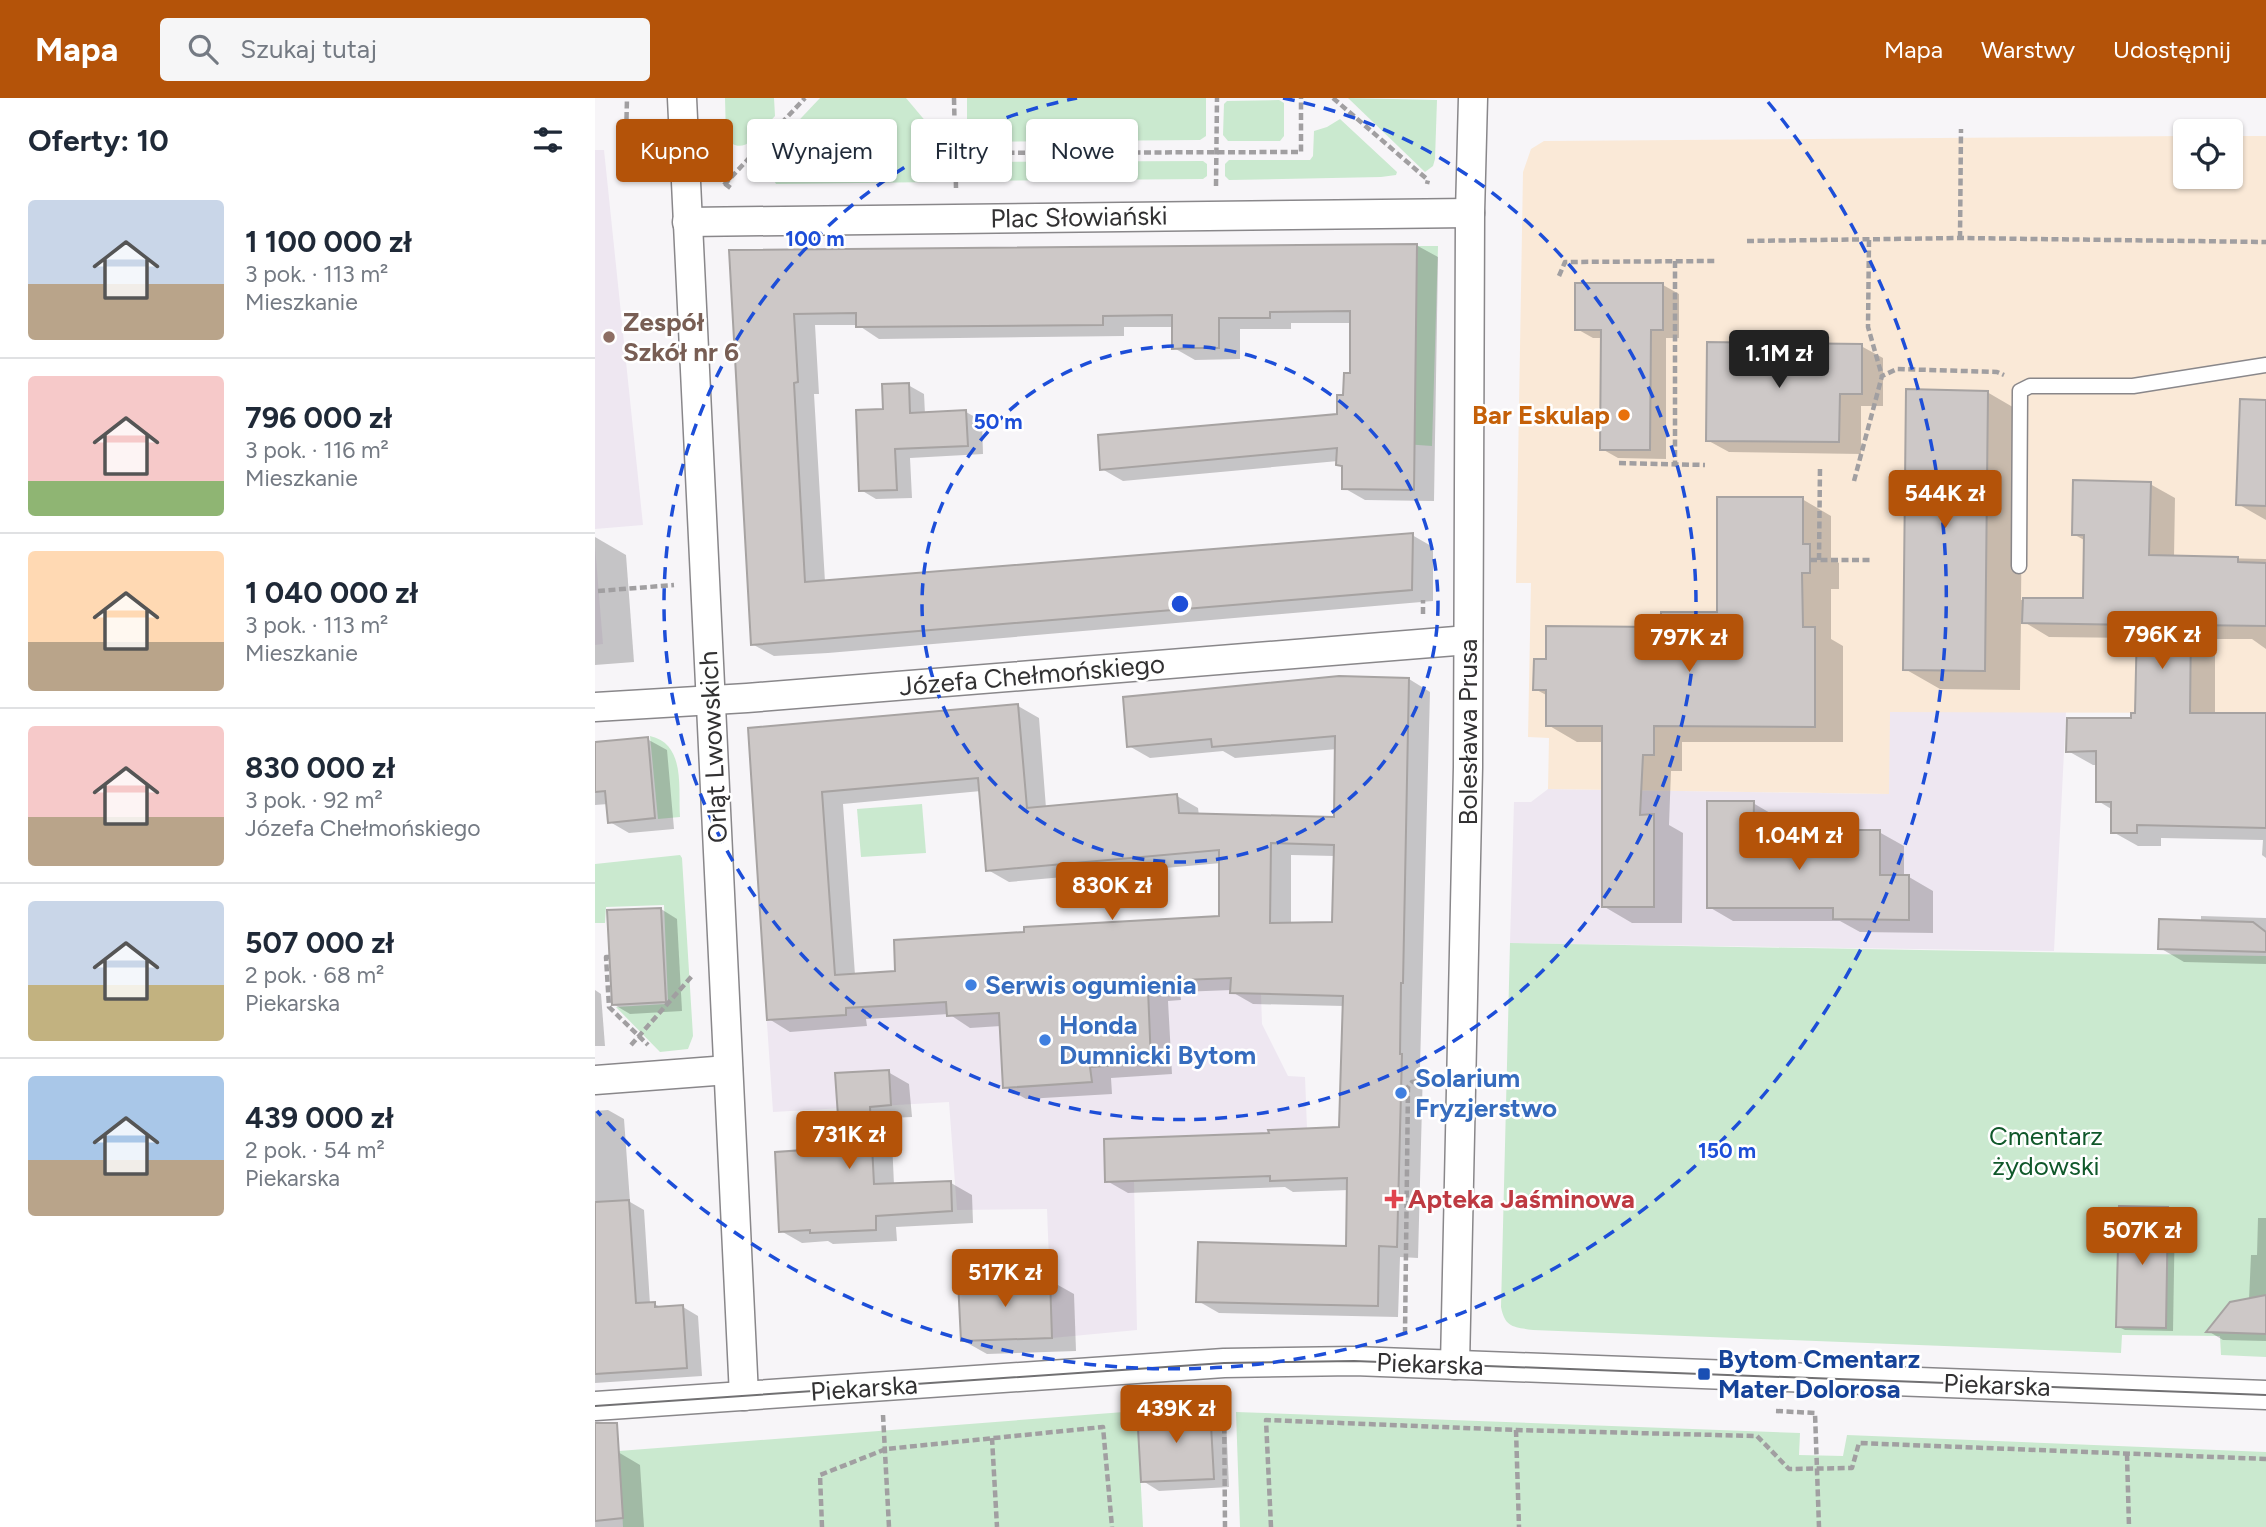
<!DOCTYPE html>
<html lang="pl">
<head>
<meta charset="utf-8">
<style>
	:root { --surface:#fff; --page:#f6f6f7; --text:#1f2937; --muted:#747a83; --line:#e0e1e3; --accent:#b45309 }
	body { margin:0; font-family:Figtree,sans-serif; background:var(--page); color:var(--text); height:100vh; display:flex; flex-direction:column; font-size:26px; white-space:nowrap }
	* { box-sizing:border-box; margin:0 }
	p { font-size:23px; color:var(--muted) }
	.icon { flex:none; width:38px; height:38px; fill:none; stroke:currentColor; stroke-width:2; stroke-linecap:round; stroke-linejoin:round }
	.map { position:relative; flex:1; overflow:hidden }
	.drawer { display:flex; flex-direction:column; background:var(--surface); width:595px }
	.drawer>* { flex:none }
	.banner { position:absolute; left:21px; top:21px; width:665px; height:63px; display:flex; gap:14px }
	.tools { position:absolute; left:1578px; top:21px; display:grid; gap:14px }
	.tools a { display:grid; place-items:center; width:70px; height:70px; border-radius:7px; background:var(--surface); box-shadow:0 2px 5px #0004; font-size:35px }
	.price { position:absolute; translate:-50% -60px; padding:0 16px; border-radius:7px; background:var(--accent); color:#fff; font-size:23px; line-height:46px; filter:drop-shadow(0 2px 4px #0008) }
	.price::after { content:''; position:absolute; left:50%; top:42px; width:21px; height:16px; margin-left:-10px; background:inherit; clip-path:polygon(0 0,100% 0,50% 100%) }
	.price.on { background:#222; color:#fff }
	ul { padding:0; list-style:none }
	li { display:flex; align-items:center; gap:21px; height:175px; padding:0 28px }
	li+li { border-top:2px solid var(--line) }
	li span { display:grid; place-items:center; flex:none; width:196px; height:140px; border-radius:7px; color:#555 }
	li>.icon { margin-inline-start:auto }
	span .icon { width:84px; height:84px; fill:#fffc; stroke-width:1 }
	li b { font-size:30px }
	h2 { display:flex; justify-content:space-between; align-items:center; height:84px; padding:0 28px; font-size:30px }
	.pill { padding:0 24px; border-radius:7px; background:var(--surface); box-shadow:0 2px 5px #0004; font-size:24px; line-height:63px }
	.pill.on { background:var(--accent); color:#fff }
	header { display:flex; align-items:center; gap:42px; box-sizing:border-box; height:98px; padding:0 35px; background:var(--accent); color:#fff }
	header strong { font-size:33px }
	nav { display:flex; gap:38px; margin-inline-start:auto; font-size:24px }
	.search { width:490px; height:63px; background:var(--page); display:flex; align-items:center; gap:18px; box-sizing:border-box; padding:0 24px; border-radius:7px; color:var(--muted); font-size:26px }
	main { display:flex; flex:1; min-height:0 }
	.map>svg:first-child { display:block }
	.built { fill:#eee7f1 }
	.medical { fill:#fae9d7 }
	.green { fill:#cae9cf }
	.shadow { fill:#0003; fill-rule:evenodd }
	.building { fill:#cdc8c7; stroke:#a7a3a2; stroke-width:2; fill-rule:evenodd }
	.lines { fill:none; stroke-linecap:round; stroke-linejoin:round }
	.service-casing { stroke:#89878a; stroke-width:17 }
	.minor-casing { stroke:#89878a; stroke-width:31 }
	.path { stroke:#a19fa1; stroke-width:4.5; stroke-dasharray:7 3.5; stroke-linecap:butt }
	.service { stroke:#fff; stroke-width:14 }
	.minor { stroke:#fff; stroke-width:28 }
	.tram { stroke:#717072; stroke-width:2 }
	.ring { fill:none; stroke:#1d4ed8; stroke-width:3.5; stroke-dasharray:12 9 }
	.education-dot { fill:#8d6e63; stroke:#fff; stroke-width:2.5 }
	.food-dot { fill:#e8710a; stroke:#fff; stroke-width:2.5 }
	.shop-dot { fill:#3f7fe0; stroke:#fff; stroke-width:2.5 }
	.health-dot { fill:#e0444e; stroke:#fff; stroke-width:2.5 }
	.transit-dot { fill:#1a4fb4; stroke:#fff; stroke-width:2.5 }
	.labels { text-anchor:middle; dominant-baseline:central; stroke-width:5; stroke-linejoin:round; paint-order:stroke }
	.street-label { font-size:26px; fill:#323132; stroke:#fff }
	.education-label { font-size:26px; font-weight:bold; fill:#785e54; stroke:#fff; text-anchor:start }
	.food-label { font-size:26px; font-weight:bold; fill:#c56008; stroke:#fff; text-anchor:end }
	.shop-label { font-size:26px; font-weight:bold; fill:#366cbe; stroke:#fff; text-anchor:start }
	.park-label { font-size:26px; fill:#10582a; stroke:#fff }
	.health-label { font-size:26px; font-weight:bold; fill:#be3a42; stroke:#fff; text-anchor:start }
	.transit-label { font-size:26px; font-weight:bold; fill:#164399; stroke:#fff; text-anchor:start }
	.centre { fill:#1d4ed8; stroke:#fff; stroke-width:3.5 }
	.ring-label { font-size:21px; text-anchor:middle; font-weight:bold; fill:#1d4ed8; stroke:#fff; stroke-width:5; stroke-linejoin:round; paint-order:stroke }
</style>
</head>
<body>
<header>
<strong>Mapa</strong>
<div class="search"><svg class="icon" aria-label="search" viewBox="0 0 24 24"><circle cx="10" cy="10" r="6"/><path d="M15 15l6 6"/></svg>Szukaj tutaj</div>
<nav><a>Mapa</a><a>Warstwy</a><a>Udostępnij</a></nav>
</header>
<main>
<section class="drawer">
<h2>Oferty: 10<svg class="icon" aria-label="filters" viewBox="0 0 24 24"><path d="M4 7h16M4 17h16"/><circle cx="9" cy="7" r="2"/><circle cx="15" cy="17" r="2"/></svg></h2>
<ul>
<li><span style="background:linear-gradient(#c9d6e8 60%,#b9a48a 0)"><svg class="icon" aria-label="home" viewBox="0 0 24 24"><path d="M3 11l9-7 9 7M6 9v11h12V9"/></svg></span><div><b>1 100 000 zł</b><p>3 pok. · 113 m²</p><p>Mieszkanie</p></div></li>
<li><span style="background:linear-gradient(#f6c9c9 75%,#8fb573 0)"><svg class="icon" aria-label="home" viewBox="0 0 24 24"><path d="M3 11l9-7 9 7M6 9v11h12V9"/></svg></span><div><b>796 000 zł</b><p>3 pok. · 116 m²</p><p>Mieszkanie</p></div></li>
<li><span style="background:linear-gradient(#ffd9b3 65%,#b9a48a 0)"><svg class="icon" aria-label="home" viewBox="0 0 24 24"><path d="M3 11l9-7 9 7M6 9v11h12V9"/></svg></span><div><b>1 040 000 zł</b><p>3 pok. · 113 m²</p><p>Mieszkanie</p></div></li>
<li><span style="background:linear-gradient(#f6c9c9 65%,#b9a48a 0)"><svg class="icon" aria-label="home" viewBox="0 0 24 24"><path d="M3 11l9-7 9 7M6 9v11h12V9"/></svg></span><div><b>830 000 zł</b><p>3 pok. · 92 m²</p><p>Józefa Chełmońskiego</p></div></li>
<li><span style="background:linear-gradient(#c9d6e8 60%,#c2b280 0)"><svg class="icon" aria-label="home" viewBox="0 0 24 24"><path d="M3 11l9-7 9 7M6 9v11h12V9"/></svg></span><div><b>507 000 zł</b><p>2 pok. · 68 m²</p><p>Piekarska</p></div></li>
<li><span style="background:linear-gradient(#a9c7e8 60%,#b9a48a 0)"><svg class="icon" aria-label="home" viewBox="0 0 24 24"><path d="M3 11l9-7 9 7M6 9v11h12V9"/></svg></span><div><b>439 000 zł</b><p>2 pok. · 54 m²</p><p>Piekarska</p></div></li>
</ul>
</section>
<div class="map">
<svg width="1671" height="1429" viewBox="0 0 1671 1429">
	<rect width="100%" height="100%" fill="#f7f5f8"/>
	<!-- built -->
	<g class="built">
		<polygon points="0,52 9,52 48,427 0,431"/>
		<polygon points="0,448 8,546 0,547"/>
		<polygon points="1294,614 1471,614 1459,853 915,845 919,704 936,704 953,691 1293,696"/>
		<polygon points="637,854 635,895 666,896 667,926 693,978 710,979 712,1030 674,1032 674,1035 509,1041 510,1084 539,1083 542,1232 457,1240 452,1111 362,1112 354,1004 178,1014 169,881"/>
	</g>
	<!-- medical -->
	<polygon class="medical" points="1591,38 1591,79 1636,79 1636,38 1671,38 1671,615 1295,614 1294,696 953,691 954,640 933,639 936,485 921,485 928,74 936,51 949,43"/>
	<!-- green -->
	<g class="green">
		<path d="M130,0H179L180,18C167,32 147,63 131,39Z"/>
		<path d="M225,0H311L348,44V79L344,84L181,86C175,75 172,66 175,53Z"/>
		<polygon points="372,0 611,0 611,38 605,42 376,44 372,37"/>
		<polygon points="753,0 842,2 840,61 838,68 830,74"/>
		<polygon points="684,2 689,5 689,38 685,43 633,43 628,37 629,6 632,3"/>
		<polygon points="745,21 802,74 801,77 786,79 634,82 630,78 630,66 634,62 715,62 718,58 719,33 732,29"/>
		<polygon points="608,63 612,66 612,78 608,81 374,83 372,79 372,66 376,64"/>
		<polygon points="814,148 843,148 837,348 809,346"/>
		<path d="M55,638C91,646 83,690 85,719L63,721Z"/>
		<polygon points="327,706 331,755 266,759 262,711"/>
		<polygon points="85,757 87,760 98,938 93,951 65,954 21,909 71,906 73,903 69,807 11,809 10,825 0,825 0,766"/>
		<path d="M915,845L1671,858V1259L1626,1257L1625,1238L1527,1237L1526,1255L938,1232C919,1229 910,1230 906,1209Z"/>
		<polygon points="542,1313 548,1429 28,1429 24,1353"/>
		<polygon points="641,1314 1205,1335 1204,1357 1248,1358 1252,1337 1671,1354 1671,1429 645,1429"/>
	</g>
	<!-- shadow -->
	<g class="shadow">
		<polygon points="821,147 843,159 839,403 770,402 749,390 749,369 743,366 743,363 528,383 507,371 744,318 756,276 757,225 696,225 696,231 645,231 645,261 600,262 579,250 579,229 529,229 529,238 284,241 263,227 220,227 224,296 219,296 230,484 817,437 838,449 838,503 233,555 179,558 157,546 136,153"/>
		<polygon points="1068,187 1084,196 1084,240 1071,240 1071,361 1023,360 1007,351 1008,240 998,240 982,231"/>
		<polygon points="1266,248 1288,260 1288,308 1266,308 1266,356 1134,354 1112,342"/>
		<polygon points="313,287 329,296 330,316 371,314 387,323 388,356 315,360 317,400 281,401 266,392 290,312"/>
		<polygon points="1392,294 1428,315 1426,502 1489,502 1491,443 1478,436 1555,386 1580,400 1579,459 1671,461 1671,551 1657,541 1620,541 1620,617 1671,617 1671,603 1671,760 1667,757 1668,742 1566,740 1566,748 1543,748 1518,734 1518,712 1503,703 1503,667 1498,667 1473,653 1538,622 1542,617 1543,540 1454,539 1426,522 1425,592 1345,591 1310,571"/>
		<polygon points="1671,304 1671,422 1643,406"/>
		<polygon points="1207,401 1236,418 1236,460 1244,465 1244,491 1236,491 1236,541 1248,548 1248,644 1087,644 1087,673 1076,673 1074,727 1088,735 1087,825 1037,825 1008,808 1009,644 982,644 953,627 953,598 940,591 953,563 1124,515"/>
		<polygon points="0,439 31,457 39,564 0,567"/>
		<path d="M814,581L835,594L825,969L828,970L823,1160L805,1159L803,1219L624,1215L603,1203L753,1149L754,1092L698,1094L690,1089L533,1095L512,1083L676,1037L746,1031L749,908L658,906L637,894V892L585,894L586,902L573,903L577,976L516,980L517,996L431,1001L410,989L406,928L375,930L354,916L271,921L272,928L195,934L174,921L154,632L423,608L444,620L451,710L582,698L603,710L604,718L741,721L742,651L640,660L628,653L555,660L534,648ZM386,693L393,772L414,784L626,765L625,820L302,874L260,877L248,706ZM696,757L740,758L739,826H696Z"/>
		<polygon points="52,641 72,652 79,731 34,735 15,724 13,706 0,707 0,646"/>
		<polygon points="1158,705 1182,719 1182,758 1240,758 1284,734 1309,748 1309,779 1314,779 1338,793 1338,835 1265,834 1245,823 1138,823 1114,809"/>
		<polygon points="66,811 82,821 87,913 35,916 18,906"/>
		<polygon points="1606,818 1671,820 1671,866 1589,864 1565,850 1606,824"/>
		<polygon points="0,892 6,896 10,948 0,948"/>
		<polygon points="293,974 314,986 317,1019 296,1020 299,1087 356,1085 377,1097 378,1125 301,1129 302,1143 238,1146 233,1143 207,1145 186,1133 247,1049"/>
		<polygon points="13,1012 29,1021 35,1104 49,1112 55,1206 59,1206 68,1210 88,1209 103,1218 107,1278 0,1285 0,1013"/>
		<polygon points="1573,1111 1580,1115 1578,1233 1530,1232 1522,1228"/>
		<polygon points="1663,1120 1671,1120 1671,1243 1628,1242 1613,1233 1654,1202 1656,1157 1662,1157"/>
		<polygon points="454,1182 479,1196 481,1253 392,1256 367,1242"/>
		<polygon points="614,1310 631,1320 634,1389 564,1393 548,1383"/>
		<polygon points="23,1354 45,1367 49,1429 0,1429 0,1356"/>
	</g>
	<!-- building -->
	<g class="building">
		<polygon points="822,146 819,392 747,391 747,368 741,367 742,350 505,372 503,337 742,316 742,297 748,297 749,275 755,275 755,213 675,214 675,220 624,220 624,250 599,250 577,251 577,217 508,218 508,227 261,229 261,215 199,216 203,284 199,285 210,484 818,435 817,492 156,547 134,152"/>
		<polygon points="980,185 1068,185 1068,232 1056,232 1055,352 1005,352 1006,232 980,232"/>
		<polygon points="1112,244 1267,246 1267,296 1245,296 1244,344 1111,343"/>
		<polygon points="314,285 315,315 371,312 373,348 300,351 302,392 264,393 261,312 288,311 287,286"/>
		<polygon points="1311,291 1393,293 1390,573 1308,572"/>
		<polygon points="1645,301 1671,302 1671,408 1641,407"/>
		<polygon points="1478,382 1556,384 1554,457 1643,459 1643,464 1671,465 1671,528 1596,527 1595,615 1671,615 1671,730 1542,727 1542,735 1516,735 1516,704 1501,704 1501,653 1471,654 1472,620 1536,620 1536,615 1540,615 1542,527 1427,525 1428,500 1488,500 1489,437 1477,437"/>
		<polygon points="1122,399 1208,399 1208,446 1215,446 1215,475 1207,475 1208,529 1220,529 1220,629 1059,628 1059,657 1048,657 1045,717 1059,716 1059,809 1007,809 1007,628 951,628 951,592 938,592 939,561 951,561 951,528 1066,529 1066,514 1122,514"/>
		<path d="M744,578L814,580L808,885H806L805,956H807L802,1149L784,1148L783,1208L601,1204L603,1144L751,1148L752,1080L675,1083V1078L510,1084L509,1041L674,1035L673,1032L744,1029L748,898L635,895L636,880L564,883L565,891H553L556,965L495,969L497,984L408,990L404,915L352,918L351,904L251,910V917L172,922L153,630L423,606L432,710L582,696L584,715L739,719L740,638L617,649L616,641L532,649L528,599ZM383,680L391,773L624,752V818L429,829V834L299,842L300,873L240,877L227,694ZM676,745L739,747L737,824L675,825Z"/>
		<polygon points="53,639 60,720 13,725 10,693 0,694 0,644"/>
		<polygon points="1112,703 1159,703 1158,756 1239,756 1239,732 1285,732 1285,777 1314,777 1314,822 1238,821 1238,810 1112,810"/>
		<polygon points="66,810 71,904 17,907 12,812"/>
		<polygon points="1564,821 1658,824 1671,834 1671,854 1563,851"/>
		<polygon points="294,972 296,1007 275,1009 279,1086 356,1083 357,1113 281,1118 281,1132 215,1135 215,1132 184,1134 180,1054 209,1052 209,1049 245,1047 240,975"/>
		<polygon points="34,1102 41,1205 60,1204 60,1209 88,1207 92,1270 0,1276 0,1104"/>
		<polygon points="1524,1108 1573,1109 1571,1230 1521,1229"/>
		<polygon points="455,1180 457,1240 366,1243 363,1183"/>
		<polygon points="1671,1197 1671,1236 1611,1234 1635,1204"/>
		<polygon points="615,1309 619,1381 546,1384 542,1313"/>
		<polygon points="0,1325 22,1325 28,1420 0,1423"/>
	</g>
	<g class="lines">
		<defs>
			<polyline id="service" points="1424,468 1425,293 1435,288 1538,288 1671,267"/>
			<g id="minor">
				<polyline points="87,0 149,1298"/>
				<polyline points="92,124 875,115"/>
				<polyline points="0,609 152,600 873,542"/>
				<polyline points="0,982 133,972"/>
				<polyline points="860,1267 873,669 875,115 878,0"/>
				<polyline points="0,1308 629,1265 759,1263 1671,1297"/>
			</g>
		</defs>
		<!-- service casing -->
		<use href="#service" class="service-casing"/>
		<!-- minor casing -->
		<use href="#minor" class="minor-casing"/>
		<!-- path -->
		<g class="path">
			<polyline points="359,0 361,90"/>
			<polyline points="738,0 833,82 832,86"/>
			<polyline points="31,42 32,0"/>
			<polyline points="360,55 706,54 706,0"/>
			<polyline points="124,77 129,85 137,91"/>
			<polyline points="129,87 210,0"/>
			<polyline points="621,88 622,0"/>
			<polyline points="1365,140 1366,31"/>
			<polyline points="1274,142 1273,229 1287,278"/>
			<polyline points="1152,143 1365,140 1671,144"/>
			<polyline points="1080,163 1080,366"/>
			<polyline points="964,178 970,164 1120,163"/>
			<polyline points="1024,365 1110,367"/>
			<polyline points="1259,383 1287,278 1302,271 1402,274 1409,277"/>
			<polyline points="1215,462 1277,462"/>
			<polyline points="1224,462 1225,369"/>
			<polyline points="3,493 79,487"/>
			<polyline points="828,516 828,502"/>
			<polyline points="14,859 11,859 14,909 53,947"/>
			<polyline points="36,947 97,878"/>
			<polyline points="810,1236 813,989 817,984 834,982"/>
			<polyline points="629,1297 630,1429"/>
			<polyline points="1181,1313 1220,1315 1224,1429"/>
			<polyline points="288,1317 294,1429"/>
			<polyline points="921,1332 924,1429"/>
			<polyline points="397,1340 402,1429"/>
			<polyline points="1532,1356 1534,1429"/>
			<polyline points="227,1429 225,1377 291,1351 508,1329 517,1429"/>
			<polyline points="676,1429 671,1322 921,1332 1162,1338 1194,1371 1257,1370 1264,1345 1671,1361"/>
		</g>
		<!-- service -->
		<use href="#service" class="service"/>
		<!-- minor -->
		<use href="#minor" class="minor"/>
		<!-- tram -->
		<polyline class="tram" points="0,1308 629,1265 759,1263 1671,1297"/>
	</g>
	<!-- distance rings -->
	<g class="ring">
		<circle cx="585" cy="506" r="258"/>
		<path d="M688 0A516 516 0 1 1 482 0"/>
		<path d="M1173 4A773 773 0 0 1 2 1013"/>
	</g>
	<!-- markers -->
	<circle class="education-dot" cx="14" cy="239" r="7"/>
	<circle class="food-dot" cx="1029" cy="317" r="7"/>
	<g class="shop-dot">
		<circle cx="376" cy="887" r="7"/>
		<circle cx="450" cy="942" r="7"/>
		<circle cx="806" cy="995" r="7"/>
	</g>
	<path class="health-dot" d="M795.5 1090.5h7v7h7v7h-7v7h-7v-7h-7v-7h7z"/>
	<rect class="transit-dot" x="1102" y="1269" width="14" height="14" rx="3.5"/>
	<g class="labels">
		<!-- street labels -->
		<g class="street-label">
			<text transform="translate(484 119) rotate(-1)">Plac Słowiański</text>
			<text transform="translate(437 577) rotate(-5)">Józefa Chełmońskiego</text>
			<text transform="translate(873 634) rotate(-90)">Bolesława Prusa</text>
			<text transform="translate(118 649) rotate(-93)">Orląt Lwowskich</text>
			<text transform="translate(835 1266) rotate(2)">Piekarska</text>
			<text transform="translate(1402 1287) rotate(2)">Piekarska</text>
			<text transform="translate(269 1290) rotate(-4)">Piekarska</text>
		</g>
		<!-- education labels -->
		<g class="education-label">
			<text x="28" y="224">Zespół<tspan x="28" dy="30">Szkół nr 6</tspan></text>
		</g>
		<!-- food labels -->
		<g class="food-label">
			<text x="1015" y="317">Bar Eskulap</text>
		</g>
		<!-- shop labels -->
		<g class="shop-label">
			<text x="390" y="887">Serwis ogumienia</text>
			<text x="464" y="927">Honda<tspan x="464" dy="30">Dumnicki Bytom</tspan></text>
			<text x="820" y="980">Solarium<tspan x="820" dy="30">Fryzjerstwo</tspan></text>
		</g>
		<!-- park labels -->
		<g class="park-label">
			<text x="1451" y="1038">Cmentarz<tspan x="1451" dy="30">żydowski</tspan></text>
		</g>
		<!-- health labels -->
		<g class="health-label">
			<text x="813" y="1101">Apteka Jaśminowa</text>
		</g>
		<!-- transit labels -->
		<g class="transit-label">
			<text x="1123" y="1261">Bytom Cmentarz<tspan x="1123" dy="30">Mater Dolorosa</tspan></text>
		</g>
	</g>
	<circle cx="585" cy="506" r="10" class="centre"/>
	<g class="ring-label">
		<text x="220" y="148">100 m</text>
		<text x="403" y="331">50 m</text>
		<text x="1132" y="1060">150 m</text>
	</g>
</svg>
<div class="tools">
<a><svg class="icon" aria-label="locate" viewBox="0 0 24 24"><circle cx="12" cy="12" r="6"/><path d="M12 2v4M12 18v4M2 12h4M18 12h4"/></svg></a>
</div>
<b class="price on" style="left:1184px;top:292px">1.1M zł</b>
<b class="price" style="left:1350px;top:432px">544K zł</b>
<b class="price" style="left:1567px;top:573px">796K zł</b>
<b class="price" style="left:1094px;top:576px">797K zł</b>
<b class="price" style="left:1204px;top:774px">1.04M zł</b>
<b class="price" style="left:517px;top:824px">830K zł</b>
<b class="price" style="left:254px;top:1073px">731K zł</b>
<b class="price" style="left:1547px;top:1169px">507K zł</b>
<b class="price" style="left:410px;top:1211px">517K zł</b>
<b class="price" style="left:581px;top:1347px">439K zł</b>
<div class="banner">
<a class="pill on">Kupno</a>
<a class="pill">Wynajem</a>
<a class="pill">Filtry</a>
<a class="pill">Nowe</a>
</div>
</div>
</main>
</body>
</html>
